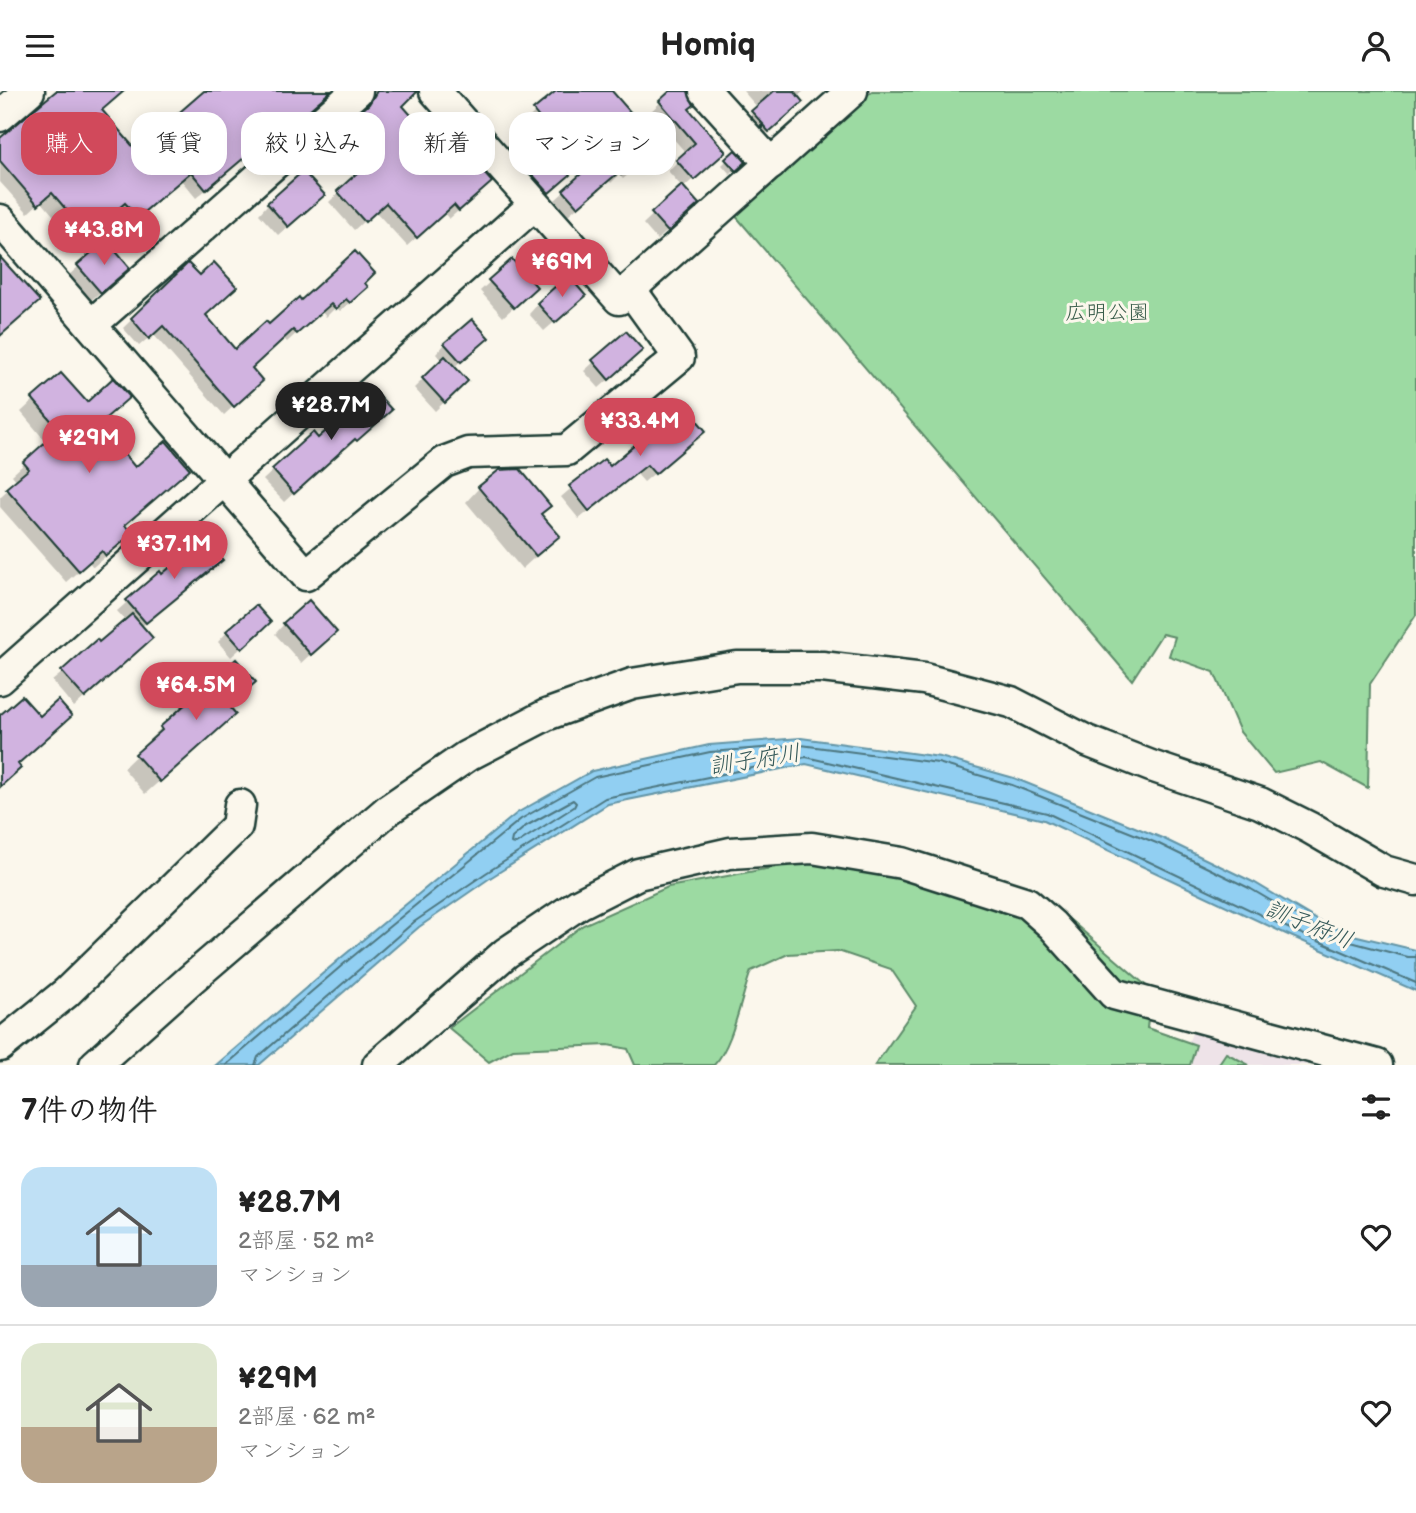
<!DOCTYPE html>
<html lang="ja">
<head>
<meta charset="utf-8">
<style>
	:root { --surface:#fff; --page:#f2f2f2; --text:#222; --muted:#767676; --line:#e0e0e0; --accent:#d1495b }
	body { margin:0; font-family:"Balsamiq Sans","Klee One",sans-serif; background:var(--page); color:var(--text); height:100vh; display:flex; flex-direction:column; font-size:26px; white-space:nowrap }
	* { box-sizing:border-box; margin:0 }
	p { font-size:23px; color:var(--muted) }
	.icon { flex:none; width:38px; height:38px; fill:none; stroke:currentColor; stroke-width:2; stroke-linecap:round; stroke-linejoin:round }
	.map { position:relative; height:974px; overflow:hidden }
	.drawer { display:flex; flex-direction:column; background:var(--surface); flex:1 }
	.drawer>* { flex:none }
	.hud { position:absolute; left:21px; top:21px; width:700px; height:63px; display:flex; gap:14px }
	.price { position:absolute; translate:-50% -60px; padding:0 16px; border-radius:24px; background:var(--accent); color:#fff; font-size:23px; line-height:46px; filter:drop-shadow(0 2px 4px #0008) }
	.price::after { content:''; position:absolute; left:50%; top:42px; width:21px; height:16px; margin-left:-10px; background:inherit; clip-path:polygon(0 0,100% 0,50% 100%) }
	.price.active { background:#222; color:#fff }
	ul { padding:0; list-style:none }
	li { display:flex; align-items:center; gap:21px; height:175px; padding:0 21px }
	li+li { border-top:2px solid var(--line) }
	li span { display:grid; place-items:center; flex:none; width:196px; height:140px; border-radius:21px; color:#555 }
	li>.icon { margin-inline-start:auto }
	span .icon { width:84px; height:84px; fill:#fffc; stroke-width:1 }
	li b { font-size:30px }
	h2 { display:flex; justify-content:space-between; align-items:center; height:84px; padding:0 21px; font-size:30px }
	.tag { padding:0 24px; border-radius:21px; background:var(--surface); box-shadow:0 4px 18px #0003; font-size:24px; line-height:63px }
	.tag.active { background:var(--accent); color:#fff }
	header { display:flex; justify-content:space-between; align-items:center; height:91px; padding:0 21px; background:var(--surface); font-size:32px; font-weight:700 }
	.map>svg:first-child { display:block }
	.built { fill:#eee3e8 }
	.green { fill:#9cdaa2; stroke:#5e8c6b; stroke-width:2 }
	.water { fill:#91cff2; stroke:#6395a6; stroke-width:2 }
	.shadow { fill:#0003 }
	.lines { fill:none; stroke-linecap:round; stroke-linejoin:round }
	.shore { stroke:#4d7780; stroke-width:2 }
	.building { fill:#d1b3e0; stroke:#1f3d34; stroke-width:2 }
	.minor-casing { stroke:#1f3d34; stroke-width:35 }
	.minor { stroke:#fbf7ec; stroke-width:30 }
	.labels { text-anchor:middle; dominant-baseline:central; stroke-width:6; stroke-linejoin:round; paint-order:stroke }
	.park-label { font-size:21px; fill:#385c4a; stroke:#fbf7ec }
	.water-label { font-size:23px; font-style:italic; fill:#365a5a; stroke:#fbf7ec }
</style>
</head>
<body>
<header><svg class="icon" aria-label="menu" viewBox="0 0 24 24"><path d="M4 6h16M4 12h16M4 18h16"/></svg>Homiq<svg class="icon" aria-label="person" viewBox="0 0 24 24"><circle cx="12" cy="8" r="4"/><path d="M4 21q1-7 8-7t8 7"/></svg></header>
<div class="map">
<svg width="1416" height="974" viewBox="0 0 1416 974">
	<rect width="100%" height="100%" fill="#fbf7ec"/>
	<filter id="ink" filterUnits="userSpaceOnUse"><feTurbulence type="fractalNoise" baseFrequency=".0143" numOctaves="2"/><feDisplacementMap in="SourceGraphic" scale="14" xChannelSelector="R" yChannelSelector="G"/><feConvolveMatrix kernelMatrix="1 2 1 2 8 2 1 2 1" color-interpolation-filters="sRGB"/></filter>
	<g filter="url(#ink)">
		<!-- built -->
		<polygon class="built" points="1194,938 1332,974 1178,974"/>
		<!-- green -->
		<g class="green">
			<polygon points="872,0 1416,0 1416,524 1370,593 1368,697 1321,671 1274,682 1240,641 1214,581 1169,565 1175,546 1162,543 1132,589 734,123"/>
			<path d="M874,758L987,788L1053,814L1151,899L1147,937L1196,954L1190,974H875L916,915L891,878L838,860L788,863L751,880C741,906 733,955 714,974H635L628,958L608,954L513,958L489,971L449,937L583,834L668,796Z"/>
			<polygon points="1226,962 1249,974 1218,974"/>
		</g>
		<!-- water -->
		<polygon class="water" points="801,647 940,666 1014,687 1162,747 1255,792 1319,830 1349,843 1416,859 1416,900 1286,843 1044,729 806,673 608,713 490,787 419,836 259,974 216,974 342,866 517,722 592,680 709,654"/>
		<!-- shadow -->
		<g class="shadow">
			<polygon points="58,0 123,0 100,20 136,61 206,0 329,0 291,34 288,31 249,66 248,64 196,107 181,89 127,134 115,120 77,152 41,110 28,122 0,91 0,49"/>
			<polygon points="362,0 414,0 401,15 480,101 449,128 444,122 407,155 375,120 354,139 329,111 368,74 339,42 365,16 365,6"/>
			<polygon points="559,0 611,0 644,70 623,88 619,84 611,92 609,89 568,124 555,109 593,75 556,32 539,47 525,30"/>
			<polygon points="673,0 687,0 687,19 714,70 683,97 687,123 657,149 643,133 682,96 668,80 686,62 650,21"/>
			<polygon points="743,0 804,0 797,6 791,20 759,49 743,31 758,17"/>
			<polygon points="735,61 743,71 730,83 722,74"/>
			<polygon points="533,83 558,94 539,110 523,93"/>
			<polygon points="268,113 313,113 278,144 259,123"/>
			<polygon points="106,151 118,186 90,210 68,185"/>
			<polygon points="511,171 525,206 503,226 480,200"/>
			<polygon points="188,174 204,225 235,261 301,212 363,192 357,205 340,220 336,216 326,226 321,220 287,251 283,247 250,278 251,299 224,324 153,243 139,255 123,237"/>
			<polygon points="538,213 574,214 544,240 529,223"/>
			<polygon points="626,242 631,269 599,297 584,280"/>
			<polygon points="445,253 477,256 453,277 466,290 435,320 414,297 442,270 436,263"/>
			<polygon points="61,284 97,334 123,435 118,455 93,476 89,471 66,491 0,416 0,406 17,390 12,384 47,352 21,321"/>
			<polygon points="380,329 346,358 344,356 284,411 263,389 313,343 318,349"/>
			<polygon points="694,349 644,391 636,382 579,428 561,406 603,370 610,378"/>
			<polygon points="479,397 539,424 558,445 522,478 466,411"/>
			<polygon points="221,469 141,536 141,556 74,616 52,590 126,530 117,520 160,482 162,485"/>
			<polygon points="284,533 325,550 301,572 275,543"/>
			<polygon points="227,541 259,541 231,566 218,551"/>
			<polygon points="235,571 227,616 220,636 145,703 123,677 149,652 147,651 161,637"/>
		</g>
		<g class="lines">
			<!-- shore -->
			<g class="shore">
				<polygon points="573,709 576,712 574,716 516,753 511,752 512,747 526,735"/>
				<polyline points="226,974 346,871 521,728 595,686 710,661 801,654 938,672 1012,694 1159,753 1251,798 1317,837 1347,850 1408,866 1416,866"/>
				<polyline points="255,974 258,966 414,831 486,782 605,707 806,666 1047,722 1288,837 1416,892"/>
			</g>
		</g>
		<!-- building -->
		<g class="building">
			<polygon points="56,0 124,0 102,19 136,59 204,0 331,0 301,26 299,23 260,57 258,55 206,99 191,81 138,126 125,112 88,144 52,102 38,114 0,70 0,47"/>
			<polygon points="377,0 418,0 403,15 431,47 444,37 492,91 459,120 454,114 417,147 386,112 365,131 337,100 377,64 348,32 369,13"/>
			<polygon points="556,0 612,0 633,24 627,28 656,61 633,80 630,76 621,84 619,81 578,116 563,99 601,65 567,24 549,39 533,19"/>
			<polygon points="670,0 688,0 694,14 689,18 726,61 694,89 676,69 695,52 659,10"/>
			<polygon points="774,0 794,0 803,11 769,41 763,34 762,37 761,35 763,33 751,20"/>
			<polygon points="735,59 746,71 736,80 725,68"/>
			<polygon points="552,64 570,84 549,102 531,82"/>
			<polygon points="303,80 325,104 288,136 267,112"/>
			<polygon points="682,94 699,113 668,141 651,122"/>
			<polygon points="106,149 130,177 101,202 77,174"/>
			<polygon points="355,160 375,182 365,192 368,196 350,212 346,208 336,218 331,213 297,243 293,239 252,277 263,290 234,316 163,235 149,248 131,227 188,172 200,184 214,171 237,196 206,224 235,258 266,230 269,233 299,206 301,209"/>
			<polygon points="0,166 40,210 0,245"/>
			<polygon points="512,168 537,196 514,217 488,189"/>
			<polygon points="568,184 586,205 555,232 537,212"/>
			<polygon points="472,228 489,247 461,271 444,252"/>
			<polygon points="626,240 643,259 609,289 592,269"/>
			<polygon points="445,265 468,290 445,312 422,287"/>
			<polygon points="61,282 87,311 113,287 130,306 99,333 135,376 166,350 190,378 125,434 132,443 106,465 102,460 79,480 6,397 29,378 23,371 59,339 32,307"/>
			<polygon points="373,298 392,319 357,350 355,348 294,403 272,378 313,341 318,347"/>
			<polygon points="683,313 706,340 655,383 647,374 589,420 569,395 604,368 610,375"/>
			<polygon points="520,378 551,415 541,423 560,445 536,465 478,396 499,379"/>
			<polygon points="205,447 223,469 146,532 126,509 160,480 162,483"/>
			<polygon points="309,509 337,541 311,564 283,532"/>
			<polygon points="256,514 271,531 242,558 226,540"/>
			<polygon points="132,523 153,547 85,607 61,580 97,548 99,551"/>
			<polygon points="236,568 256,591 229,615 236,623 160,691 135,663 162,639 160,636"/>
			<polygon points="22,605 40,625 58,609 72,625 18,673 21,677 0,696 0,624"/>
		</g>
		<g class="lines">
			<defs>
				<g id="minor">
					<polyline points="435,0 619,208 852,0"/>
					<polyline points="705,0 771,73"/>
					<polyline points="0,25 29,0"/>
					<polyline points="0,129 306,484 444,371 468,362 567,359 679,266 630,198"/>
					<polyline points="91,234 357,0"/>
					<polyline points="0,588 534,114"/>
					<polyline points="0,955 66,902 237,735 240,714"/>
					<polyline points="95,974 190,889 388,719 467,665 546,624 632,593 737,576 822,576 924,588 1011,611 1087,650 1151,675 1260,712 1310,737 1384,780 1416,789"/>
					<polyline points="378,974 506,862 579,813 638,783 730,762 812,757 902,772 1027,812 1052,834 1114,903 1377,974"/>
				</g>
			</defs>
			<!-- minor casing -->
			<use href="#minor" class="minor-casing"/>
			<!-- minor -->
			<use href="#minor" class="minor"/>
		</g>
	</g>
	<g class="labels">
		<!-- park labels -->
		<g class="park-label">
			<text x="1107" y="221">広明公園</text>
		</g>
		<!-- water labels -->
		<g class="water-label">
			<text transform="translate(755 669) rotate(-9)">訓子府川</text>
			<text transform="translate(1309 834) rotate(22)">訓子府川</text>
		</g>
	</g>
</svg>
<b class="price" style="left:104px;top:176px">¥43.8M</b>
<b class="price" style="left:562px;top:208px">¥69M</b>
<b class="price active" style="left:331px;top:351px">¥28.7M</b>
<b class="price" style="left:640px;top:367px">¥33.4M</b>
<b class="price" style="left:89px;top:384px">¥29M</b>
<b class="price" style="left:174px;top:490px">¥37.1M</b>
<b class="price" style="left:196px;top:631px">¥64.5M</b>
<div class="hud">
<a class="tag active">購入</a>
<a class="tag">賃貸</a>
<a class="tag">絞り込み</a>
<a class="tag">新着</a>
<a class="tag">マンション</a>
</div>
</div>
<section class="drawer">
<h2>7件の物件<svg class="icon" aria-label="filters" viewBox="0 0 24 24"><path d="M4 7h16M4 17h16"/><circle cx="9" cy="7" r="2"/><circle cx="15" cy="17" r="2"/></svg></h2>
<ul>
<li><span style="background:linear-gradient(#bfe0f5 70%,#9aa5b1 0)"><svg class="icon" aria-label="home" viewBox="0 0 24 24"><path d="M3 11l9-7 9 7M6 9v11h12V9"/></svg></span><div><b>¥28.7M</b><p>2部屋 · 52 m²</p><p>マンション</p></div><svg class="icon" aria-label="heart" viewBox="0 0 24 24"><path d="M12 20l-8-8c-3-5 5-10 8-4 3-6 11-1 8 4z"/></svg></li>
<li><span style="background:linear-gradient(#dfe7d0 60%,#b9a48a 0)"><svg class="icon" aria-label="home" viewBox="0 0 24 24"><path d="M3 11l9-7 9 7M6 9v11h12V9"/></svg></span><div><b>¥29M</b><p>2部屋 · 62 m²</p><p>マンション</p></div><svg class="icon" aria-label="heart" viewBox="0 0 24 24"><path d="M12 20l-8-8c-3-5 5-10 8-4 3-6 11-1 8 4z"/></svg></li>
</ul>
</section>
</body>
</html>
